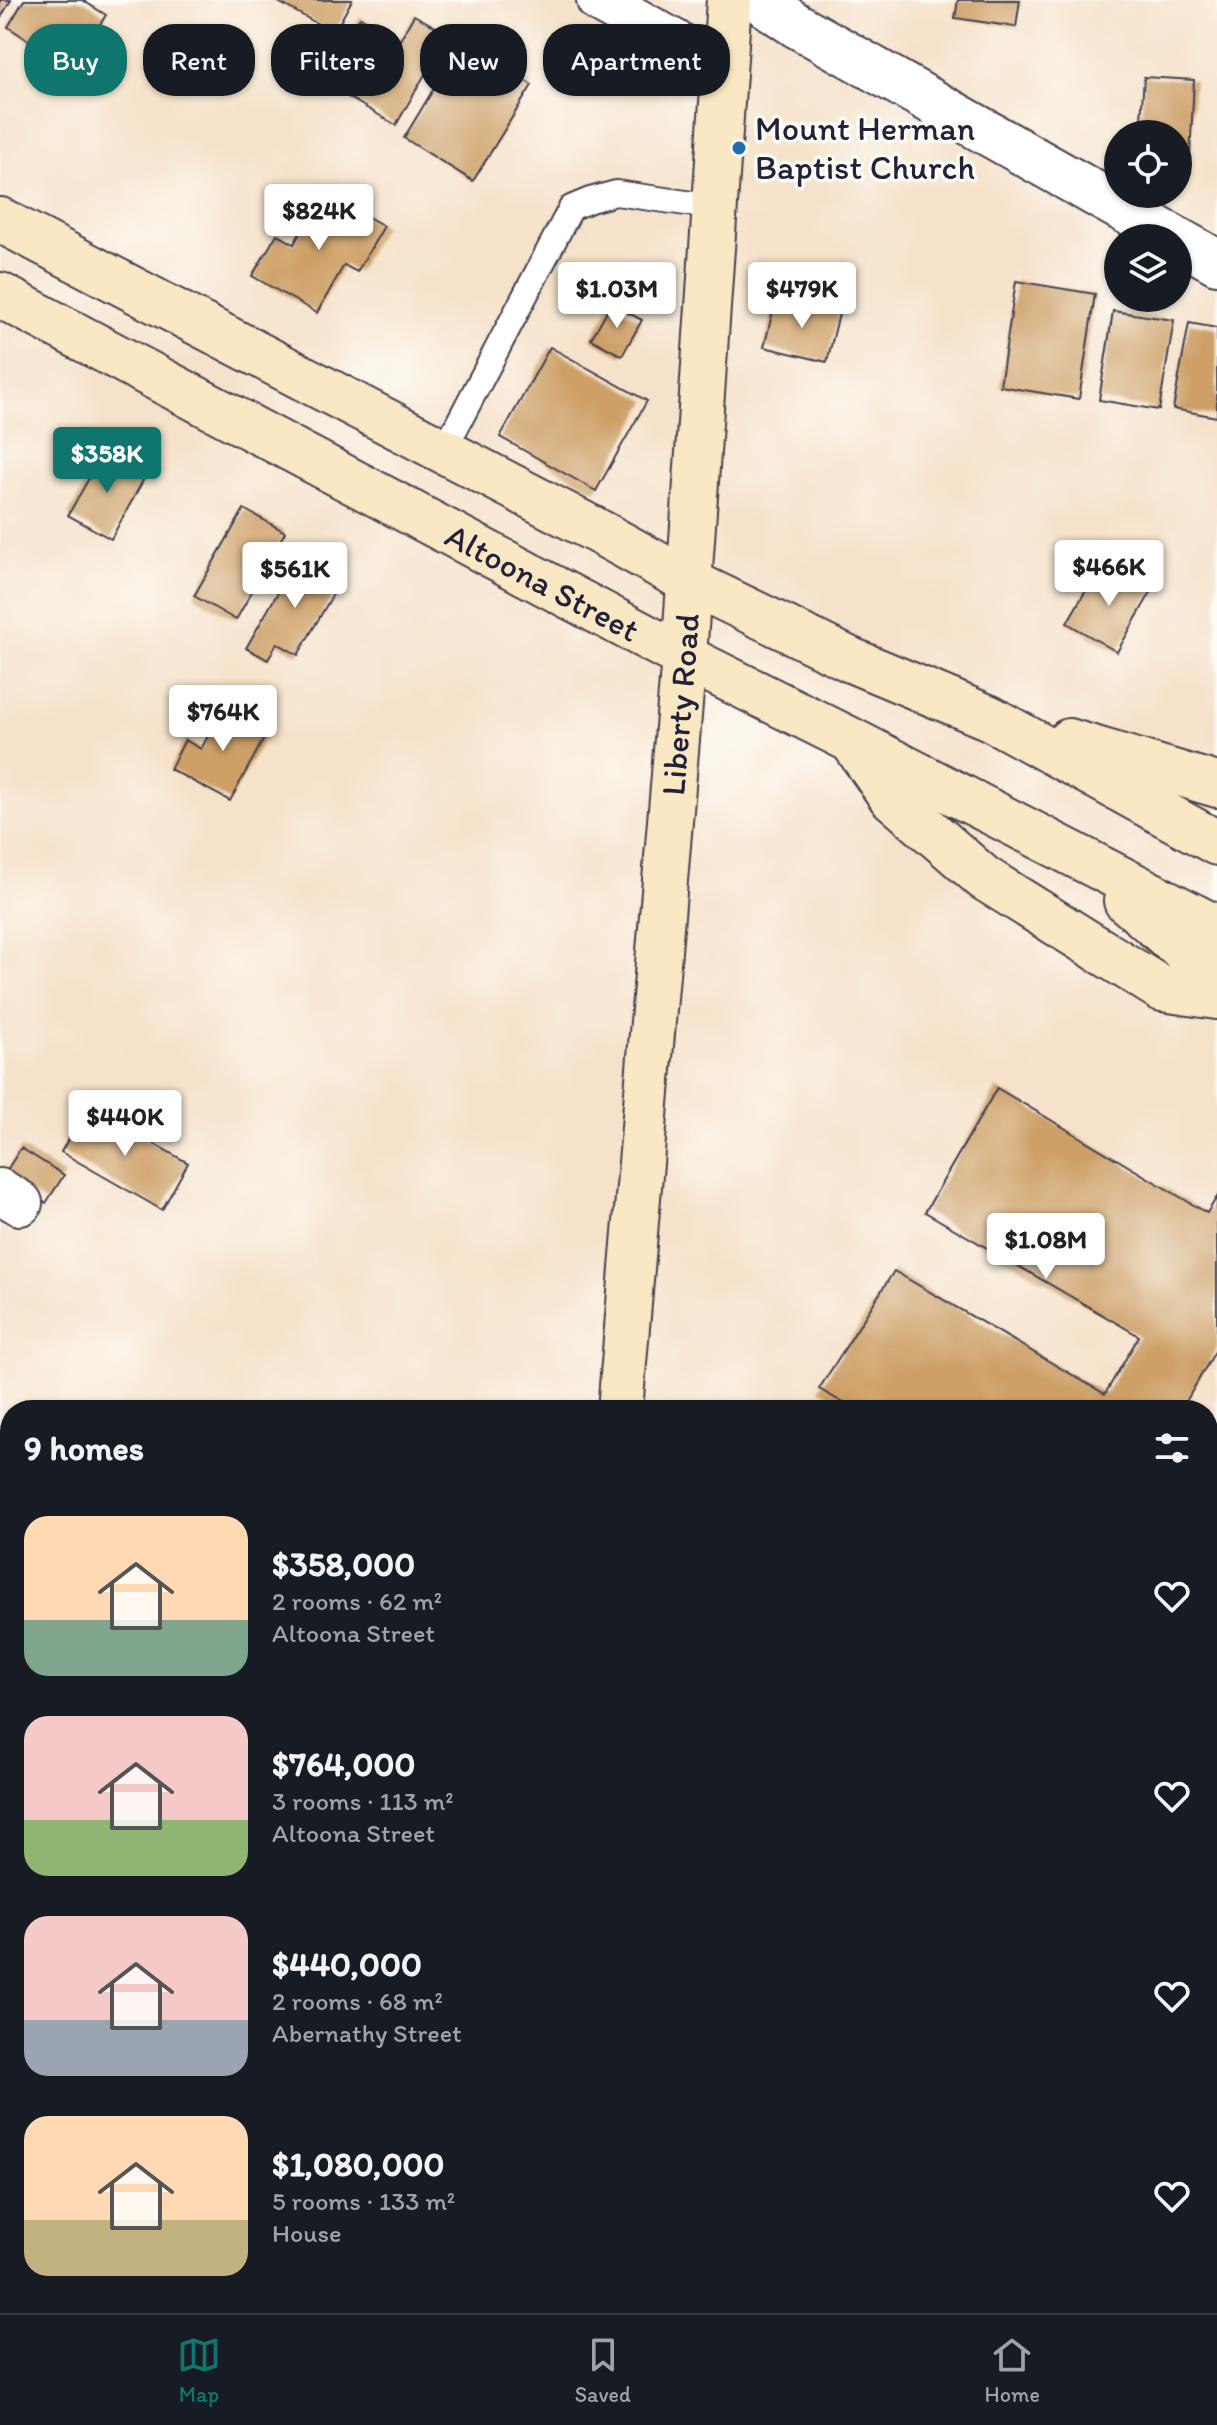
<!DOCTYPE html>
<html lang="en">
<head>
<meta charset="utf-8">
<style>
	:root { --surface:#171b24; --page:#20242c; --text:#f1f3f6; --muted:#9ea1a6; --line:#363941; --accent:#0f766e }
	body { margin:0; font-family:Itim,sans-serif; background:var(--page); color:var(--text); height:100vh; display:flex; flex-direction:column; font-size:30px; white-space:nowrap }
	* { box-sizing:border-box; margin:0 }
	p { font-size:26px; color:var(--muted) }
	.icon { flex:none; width:44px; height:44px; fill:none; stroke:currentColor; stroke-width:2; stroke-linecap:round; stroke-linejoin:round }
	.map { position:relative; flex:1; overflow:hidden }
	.sheet { position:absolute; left:0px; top:1400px; width:1218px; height:914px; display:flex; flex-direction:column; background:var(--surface); border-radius:32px 32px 0 0; box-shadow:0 2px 6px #0004 }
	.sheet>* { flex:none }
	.hud { position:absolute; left:24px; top:24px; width:800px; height:72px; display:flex; gap:16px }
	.controls { position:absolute; left:1104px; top:120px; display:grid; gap:16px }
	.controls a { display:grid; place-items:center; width:88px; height:88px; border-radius:50%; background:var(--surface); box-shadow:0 2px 6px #0004; font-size:40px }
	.price { position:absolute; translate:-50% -68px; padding:0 18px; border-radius:8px; background:#fff; color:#222; font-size:26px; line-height:52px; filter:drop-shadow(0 2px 4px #0008) }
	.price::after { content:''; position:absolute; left:50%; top:48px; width:24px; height:18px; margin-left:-12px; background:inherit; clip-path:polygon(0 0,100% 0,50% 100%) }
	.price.selected { background:var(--accent); color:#fff }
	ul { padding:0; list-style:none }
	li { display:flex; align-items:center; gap:24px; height:200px; padding:0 24px }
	li span { display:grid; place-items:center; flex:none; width:224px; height:160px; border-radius:24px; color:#555 }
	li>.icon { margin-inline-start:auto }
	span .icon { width:96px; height:96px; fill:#fffc; stroke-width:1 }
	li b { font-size:34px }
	h2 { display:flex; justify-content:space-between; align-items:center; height:96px; padding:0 24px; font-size:34px }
	.tag { padding:0 28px; border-radius:32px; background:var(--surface); box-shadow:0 2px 6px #0004; font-size:28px; line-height:72px }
	.tag.selected { background:var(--accent); color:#fff }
	.tabs { display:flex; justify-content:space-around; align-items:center; height:112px; border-top:2px solid var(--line); background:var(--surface); font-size:22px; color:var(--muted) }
	.tabs a { display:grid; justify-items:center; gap:4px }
	.tabs .selected { color:var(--accent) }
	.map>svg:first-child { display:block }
	.building { fill:#cea067 }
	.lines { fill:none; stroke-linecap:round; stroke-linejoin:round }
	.service-casing { stroke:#423f50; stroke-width:28 }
	.minor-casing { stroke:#423f50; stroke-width:48 }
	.secondary-casing { stroke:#423f50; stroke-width:48 }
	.service { stroke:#fff; stroke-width:24 }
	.minor { stroke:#fff; stroke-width:44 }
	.secondary { stroke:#fae7c3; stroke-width:44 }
	.poi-dot { fill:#1f6fb2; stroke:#fdfcf7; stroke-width:3 }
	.labels { text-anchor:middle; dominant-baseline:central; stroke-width:7; stroke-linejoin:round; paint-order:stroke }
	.poi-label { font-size:34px; fill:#22223b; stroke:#fdfcf7; text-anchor:start }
	.street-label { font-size:34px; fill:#22223b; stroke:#fdfcf7 }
</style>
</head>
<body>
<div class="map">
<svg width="1217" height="2313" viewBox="0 0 1217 2313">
	<rect width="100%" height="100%" fill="#fdfcf7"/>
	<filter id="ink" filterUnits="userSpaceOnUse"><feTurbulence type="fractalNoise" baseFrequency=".0125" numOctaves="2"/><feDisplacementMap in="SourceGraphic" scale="16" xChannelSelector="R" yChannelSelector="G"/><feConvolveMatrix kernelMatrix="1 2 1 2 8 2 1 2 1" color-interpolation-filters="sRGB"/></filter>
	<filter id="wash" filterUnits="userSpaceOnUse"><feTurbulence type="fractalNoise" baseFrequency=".006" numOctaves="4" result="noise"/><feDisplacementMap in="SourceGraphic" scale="32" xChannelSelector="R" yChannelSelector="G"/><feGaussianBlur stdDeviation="1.8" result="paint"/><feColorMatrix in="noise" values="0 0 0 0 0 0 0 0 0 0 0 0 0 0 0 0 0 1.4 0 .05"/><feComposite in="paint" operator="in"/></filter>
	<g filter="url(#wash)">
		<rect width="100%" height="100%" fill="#f6e2ca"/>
		<g id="blocks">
			<!-- building -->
			<g class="building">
				<polygon points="0,0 11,0 0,19"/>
				<polygon points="24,0 82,0 106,15 72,68 8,27"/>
				<polygon points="275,0 352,0 334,33"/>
				<polygon points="958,0 1020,0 1016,27 955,18"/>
				<polygon points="414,15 448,34 396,125 322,82 360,17 400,40"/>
				<polygon points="462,42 532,85 473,181 404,138"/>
				<polygon points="1144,77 1194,80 1190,157 1178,156 1178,134 1140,134"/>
				<polygon points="323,191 384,226 357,272 344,265 317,313 252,276 277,234 294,244"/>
				<polygon points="1016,281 1095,294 1079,399 1000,386"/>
				<polygon points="776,299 839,314 827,362 764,347"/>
				<polygon points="611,304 642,320 622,356 591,339"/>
				<polygon points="1113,311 1174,320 1159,410 1099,400"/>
				<polygon points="1189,323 1217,328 1217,417 1173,409"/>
				<polygon points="550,347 647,401 596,491 500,437"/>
				<polygon points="104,452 146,475 111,539 68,515"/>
				<polygon points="244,509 285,532 236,620 194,596"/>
				<polygon points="299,556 341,580 298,655 277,643 268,660 246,648"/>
				<polygon points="1101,564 1151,592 1117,652 1067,623"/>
				<polygon points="226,703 270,727 230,801 170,769 185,740 201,749"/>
				<polygon points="997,1088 1207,1213 1217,1197 1217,1348 1181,1410 856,1410 819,1389 894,1271 1105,1394 1139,1336 925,1212"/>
				<polygon points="87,1106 188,1163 162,1210 61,1152"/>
				<polygon points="21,1148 64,1175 46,1203 3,1176"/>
				<polygon points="1208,1523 1217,1528 1217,1814 1208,1829"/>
				<polygon points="1208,2134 1217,2140 1208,2159"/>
			</g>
		</g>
	</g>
	<g filter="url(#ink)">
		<use href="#blocks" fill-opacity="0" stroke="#423f50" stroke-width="2"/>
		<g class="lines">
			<defs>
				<g id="service">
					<polyline points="443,452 571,208 590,200 616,193 714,207"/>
					<polyline points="1208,1951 1217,1936"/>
				</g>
				<g id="minor">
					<polyline points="599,0 724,70"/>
					<polyline points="759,0 796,25 1174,238"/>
					<polyline points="1178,240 1217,262"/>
					<polyline points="0,1191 20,1203"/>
					<polyline points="0,1797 10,1779"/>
					<polyline points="0,1979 10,1985"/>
					<polyline points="1062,2304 1077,2313"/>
					<polyline points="250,2313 256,2304"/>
				</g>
				<g id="secondary">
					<polyline points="0,220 601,533 688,581 851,660 990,718 1217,843"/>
					<path id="s1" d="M0,295L684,657L851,740L1217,928"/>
					<polyline points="1069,741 1217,785"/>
					<polyline points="855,745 891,797 984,878 1162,989 1217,997"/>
					<polyline points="1126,901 1217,979"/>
					<path id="s2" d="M620,1410L684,657L729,0"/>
					<polyline points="546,2313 547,2304"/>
				</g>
			</defs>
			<!-- service casing -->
			<use href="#service" class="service-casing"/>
			<!-- minor casing -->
			<use href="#minor" class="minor-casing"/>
			<!-- secondary casing -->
			<use href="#secondary" class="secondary-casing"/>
			<!-- service -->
			<use href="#service" class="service"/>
			<!-- minor -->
			<use href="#minor" class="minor"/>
			<!-- secondary -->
			<use href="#secondary" class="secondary"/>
		</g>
	</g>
	<!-- markers -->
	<circle class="poi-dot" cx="739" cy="148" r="8"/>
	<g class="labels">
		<!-- poi labels -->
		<g class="poi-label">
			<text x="755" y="128">Mount Herman<tspan x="755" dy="39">Baptist Church</tspan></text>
		</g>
		<!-- street labels -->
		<g class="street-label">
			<text stroke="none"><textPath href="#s1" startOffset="614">Altoona Street</textPath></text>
			<text stroke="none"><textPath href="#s2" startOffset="708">Liberty Road</textPath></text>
		</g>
	</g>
</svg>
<div class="controls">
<a><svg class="icon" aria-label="locate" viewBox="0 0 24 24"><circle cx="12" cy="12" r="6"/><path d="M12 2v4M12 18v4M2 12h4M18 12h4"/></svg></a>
<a><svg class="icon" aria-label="layers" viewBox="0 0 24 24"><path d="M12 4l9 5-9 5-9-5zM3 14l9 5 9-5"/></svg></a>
</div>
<b class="price" style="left:319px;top:252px">$824K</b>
<b class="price" style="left:617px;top:330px">$1.03M</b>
<b class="price" style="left:802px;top:330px">$479K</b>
<b class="price selected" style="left:107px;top:495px">$358K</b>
<b class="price" style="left:1109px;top:608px">$466K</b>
<b class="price" style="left:295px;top:610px">$561K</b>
<b class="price" style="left:223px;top:753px">$764K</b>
<b class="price" style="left:125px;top:1158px">$440K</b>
<b class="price" style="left:1046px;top:1281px">$1.08M</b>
<div class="hud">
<a class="tag selected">Buy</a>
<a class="tag">Rent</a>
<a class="tag">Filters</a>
<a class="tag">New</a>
<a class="tag">Apartment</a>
</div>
<section class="sheet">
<h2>9 homes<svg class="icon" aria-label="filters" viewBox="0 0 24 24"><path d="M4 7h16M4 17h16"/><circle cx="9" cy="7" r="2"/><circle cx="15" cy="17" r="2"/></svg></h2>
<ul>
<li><span style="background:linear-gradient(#ffd9b3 65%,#7fa58c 0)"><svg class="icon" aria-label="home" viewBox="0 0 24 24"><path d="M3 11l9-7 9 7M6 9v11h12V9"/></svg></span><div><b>$358,000</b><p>2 rooms · 62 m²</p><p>Altoona Street</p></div><svg class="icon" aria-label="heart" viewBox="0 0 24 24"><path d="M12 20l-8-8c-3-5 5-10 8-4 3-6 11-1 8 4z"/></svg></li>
<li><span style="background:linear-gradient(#f6c9c9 65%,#8fb573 0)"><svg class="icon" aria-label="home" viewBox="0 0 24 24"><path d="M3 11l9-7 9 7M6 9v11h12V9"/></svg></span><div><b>$764,000</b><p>3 rooms · 113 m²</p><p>Altoona Street</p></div><svg class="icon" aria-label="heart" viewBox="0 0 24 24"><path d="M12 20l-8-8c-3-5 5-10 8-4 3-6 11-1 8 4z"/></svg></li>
<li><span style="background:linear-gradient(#f6c9c9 65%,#9aa5b1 0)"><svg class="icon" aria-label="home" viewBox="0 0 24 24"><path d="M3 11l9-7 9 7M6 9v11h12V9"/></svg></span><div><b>$440,000</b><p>2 rooms · 68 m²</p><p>Abernathy Street</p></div><svg class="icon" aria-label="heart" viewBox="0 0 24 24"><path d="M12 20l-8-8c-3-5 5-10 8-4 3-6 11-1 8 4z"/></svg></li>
<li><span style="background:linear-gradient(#ffd9b3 65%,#c2b280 0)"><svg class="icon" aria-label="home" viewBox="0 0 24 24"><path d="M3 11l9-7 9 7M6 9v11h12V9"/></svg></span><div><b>$1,080,000</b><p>5 rooms · 133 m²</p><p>House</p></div><svg class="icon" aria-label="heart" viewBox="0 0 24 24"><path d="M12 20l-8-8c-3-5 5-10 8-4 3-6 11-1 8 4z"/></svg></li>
</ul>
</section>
</div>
<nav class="tabs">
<a class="selected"><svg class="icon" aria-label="map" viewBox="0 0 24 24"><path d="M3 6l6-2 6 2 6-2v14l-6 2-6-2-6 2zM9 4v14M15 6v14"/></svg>Map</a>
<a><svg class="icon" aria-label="saved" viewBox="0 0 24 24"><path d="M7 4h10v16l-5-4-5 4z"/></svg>Saved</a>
<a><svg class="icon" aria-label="home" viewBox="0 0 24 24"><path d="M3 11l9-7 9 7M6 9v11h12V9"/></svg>Home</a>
</nav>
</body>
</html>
